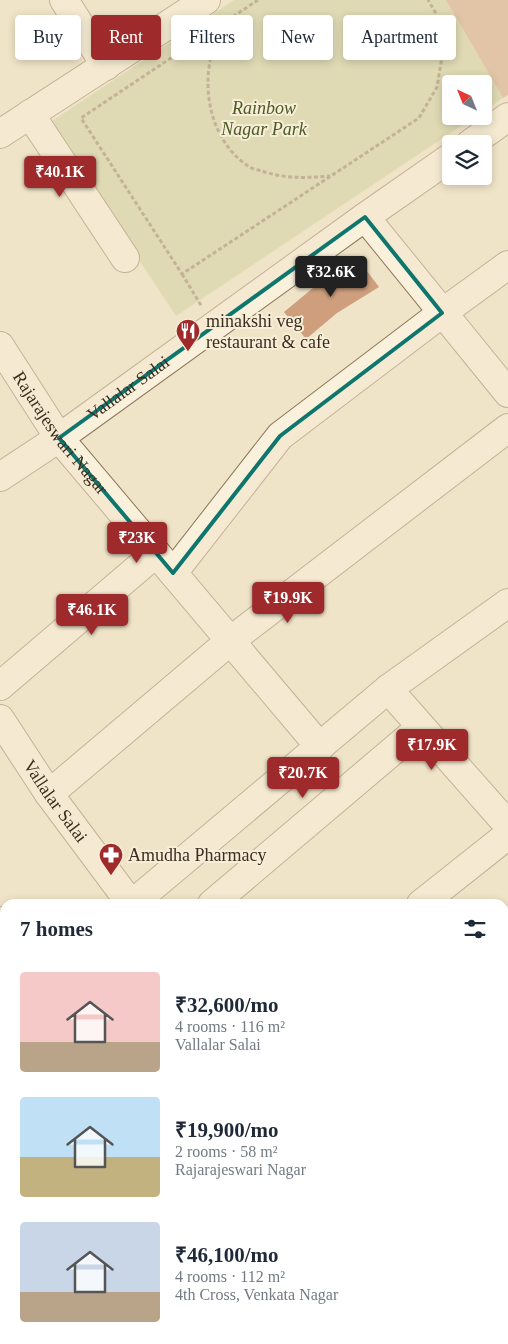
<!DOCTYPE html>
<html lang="en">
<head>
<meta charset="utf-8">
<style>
	:root { --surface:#fff; --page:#f2f2f3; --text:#1f2937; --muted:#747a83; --accent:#9e2a2b }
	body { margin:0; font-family:"Times New Roman",serif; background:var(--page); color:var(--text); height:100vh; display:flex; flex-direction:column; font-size:19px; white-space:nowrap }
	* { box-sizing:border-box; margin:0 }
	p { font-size:16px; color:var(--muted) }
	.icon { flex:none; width:28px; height:28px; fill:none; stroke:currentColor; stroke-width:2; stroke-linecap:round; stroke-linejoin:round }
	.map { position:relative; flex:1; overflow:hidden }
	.sheet { position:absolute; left:0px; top:899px; width:509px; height:446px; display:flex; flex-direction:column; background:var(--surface); border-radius:15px 15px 0 0; box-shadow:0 2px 8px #0003 }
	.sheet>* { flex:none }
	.guide { position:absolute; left:15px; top:15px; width:479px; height:45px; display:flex; gap:10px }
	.needle { width:32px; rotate:317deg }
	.controls { position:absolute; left:442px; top:75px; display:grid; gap:10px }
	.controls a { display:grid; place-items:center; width:50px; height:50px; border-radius:5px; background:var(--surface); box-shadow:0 2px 8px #0003; font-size:25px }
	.price { position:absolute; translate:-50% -42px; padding:0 11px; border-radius:5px; background:var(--accent); color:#fff; font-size:16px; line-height:32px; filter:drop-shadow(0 1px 2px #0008) }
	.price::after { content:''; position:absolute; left:50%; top:30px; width:15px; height:11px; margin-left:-8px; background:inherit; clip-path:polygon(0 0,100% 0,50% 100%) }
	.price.selected { background:#222; color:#fff }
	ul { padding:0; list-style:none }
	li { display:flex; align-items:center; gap:15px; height:125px; padding:0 20px }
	li span { display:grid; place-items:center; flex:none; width:140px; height:100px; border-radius:5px; color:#555 }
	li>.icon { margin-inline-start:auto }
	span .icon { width:60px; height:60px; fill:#fffc; stroke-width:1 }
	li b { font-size:21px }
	h2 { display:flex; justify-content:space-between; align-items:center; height:60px; padding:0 20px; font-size:21px }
	.tag { padding:0 18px; border-radius:5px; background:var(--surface); box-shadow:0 2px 8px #0003; font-size:18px; line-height:45px }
	.tag.selected { background:var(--accent); color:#fff }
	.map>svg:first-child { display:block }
	.green { fill:#c9cf9b }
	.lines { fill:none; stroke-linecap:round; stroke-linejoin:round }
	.stream { stroke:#6f938a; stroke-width:6 }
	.building { fill:#cf9f7d }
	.minor-casing { stroke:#8d765c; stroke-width:30 }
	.path { stroke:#8d765c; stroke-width:3; stroke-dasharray:4 2.5; stroke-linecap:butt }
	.minor { stroke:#faf1dc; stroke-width:28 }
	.marked { fill:none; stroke:#0f766e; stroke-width:4; stroke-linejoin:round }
	.labels { text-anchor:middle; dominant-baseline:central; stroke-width:4; stroke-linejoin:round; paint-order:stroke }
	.park-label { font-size:18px; font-style:italic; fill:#4d5a26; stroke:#f7eed8 }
	.poi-label { font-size:18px; fill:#3d2e20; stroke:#f7eed8; text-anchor:start }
	.street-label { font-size:18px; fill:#3d2e20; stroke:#f7eed8 }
</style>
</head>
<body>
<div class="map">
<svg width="508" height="1344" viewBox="0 0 508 1344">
	<rect width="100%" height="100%" fill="#f0e4c8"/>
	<!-- green -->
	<g class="green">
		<polygon points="234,0 446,0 503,98 484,111 484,84 451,84 451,116 476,116 176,316 49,123"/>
		<polygon points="5,981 5,1029 0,1021 0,984"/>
	</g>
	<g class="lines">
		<!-- stream -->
		<g class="stream">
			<polyline points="0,1058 5,1065"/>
			<polyline points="169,1340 171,1344"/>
		</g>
	</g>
	<!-- building -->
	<g class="building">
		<polygon points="446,0 508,0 508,95 503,98"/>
		<polygon points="357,258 379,287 337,313 306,339 284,312 313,288"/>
		<polygon points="504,1251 508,1255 508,1285 504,1282"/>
		<polygon points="240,1340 338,1340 331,1344 244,1344"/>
	</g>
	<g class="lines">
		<defs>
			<g id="minor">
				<polyline points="64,0 106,66"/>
				<polyline points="30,114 125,258"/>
				<polyline points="0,134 206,0"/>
				<polyline points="470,144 508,117"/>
				<polyline points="365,217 508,393"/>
				<path id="s1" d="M0,346L59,438L320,747"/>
				<path id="s2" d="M0,477L59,438L365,217L451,157"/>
				<polyline points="173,573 280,436 442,313 508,265"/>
				<polyline points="0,686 156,553"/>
				<polyline points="388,689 508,825"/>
				<path id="s3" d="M0,719L49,794L131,904"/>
				<polyline points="49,794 230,641 508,428"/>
				<polyline points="132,904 388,689 508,603"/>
				<polyline points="212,904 421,727"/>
				<polyline points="421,904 508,835"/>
				<polyline points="0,921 5,931"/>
				<polyline points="0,972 5,970"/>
				<polyline points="504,1013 508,1009"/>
				<polyline points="504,1205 508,1202"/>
				<polyline points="0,1230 5,1225"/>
				<polyline points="504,1309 508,1313"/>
				<polyline points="64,1344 68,1340"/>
			</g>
		</defs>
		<!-- minor casing -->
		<use href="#minor" class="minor-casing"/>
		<!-- path -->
		<g class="path">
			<polyline points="258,0 81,118 182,274 419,118 437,87 442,57 437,15 428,0"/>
			<path d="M225,22C220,34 212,48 210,61C203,99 214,143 248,166C252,169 258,170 262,171C285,179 306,178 330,176"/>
			<polyline points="182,274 202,307"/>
		</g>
		<!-- minor -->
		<use href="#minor" class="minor"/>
	</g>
	<!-- marked area -->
	<path d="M0 0H508V1344H0ZM365,217L442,313L280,436L173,573L59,438Z" fill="#f0e4c8" fill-opacity=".55" fill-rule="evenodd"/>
	<path class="marked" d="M365,217L442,313L280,436L173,573L59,438Z"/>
	<!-- icons -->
	<defs>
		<symbol id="restaurant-pin" viewBox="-11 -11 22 30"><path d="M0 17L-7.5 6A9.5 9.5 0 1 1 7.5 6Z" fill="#9e2a2b" stroke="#f7eed8"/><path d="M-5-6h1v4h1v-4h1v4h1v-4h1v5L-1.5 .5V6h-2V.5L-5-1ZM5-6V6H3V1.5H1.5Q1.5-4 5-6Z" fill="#fff"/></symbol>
		<symbol id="pharmacy-pin" viewBox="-11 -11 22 30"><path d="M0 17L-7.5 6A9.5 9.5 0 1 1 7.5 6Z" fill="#9e2a2b" stroke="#f7eed8"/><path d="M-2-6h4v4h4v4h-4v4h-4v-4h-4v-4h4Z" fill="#fff"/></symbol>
	</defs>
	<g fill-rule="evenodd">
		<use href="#restaurant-pin" x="174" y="317" width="28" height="38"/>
		<use href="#pharmacy-pin" x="97" y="841" width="28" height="38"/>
	</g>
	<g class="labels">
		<!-- park labels -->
		<g class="park-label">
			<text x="264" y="108">Rainbow<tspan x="264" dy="21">Nagar Park</tspan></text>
		</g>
		<!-- poi labels -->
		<g class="poi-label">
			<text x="206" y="321">minakshi veg<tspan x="206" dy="21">restaurant &amp; cafe</tspan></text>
			<text x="128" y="855">Amudha Pharmacy</text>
		</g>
		<!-- street labels -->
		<g class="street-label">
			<text stroke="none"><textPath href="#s2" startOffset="156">Vallalar Salai</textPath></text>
			<text stroke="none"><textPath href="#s1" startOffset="106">Rajarajeswari Nagar</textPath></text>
			<text stroke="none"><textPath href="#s3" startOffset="99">Vallalar Salai</textPath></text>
		</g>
	</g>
</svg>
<div class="controls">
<a><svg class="needle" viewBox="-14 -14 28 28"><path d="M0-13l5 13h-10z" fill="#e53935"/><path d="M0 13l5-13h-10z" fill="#747a83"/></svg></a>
<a><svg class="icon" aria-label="layers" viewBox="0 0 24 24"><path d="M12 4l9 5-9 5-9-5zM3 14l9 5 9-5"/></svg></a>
</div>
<b class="price" style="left:60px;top:198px">₹40.1K</b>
<b class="price selected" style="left:331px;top:298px">₹32.6K</b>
<b class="price" style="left:137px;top:564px">₹23K</b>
<b class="price" style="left:288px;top:624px">₹19.9K</b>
<b class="price" style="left:92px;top:636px">₹46.1K</b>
<b class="price" style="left:432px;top:771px">₹17.9K</b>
<b class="price" style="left:303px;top:799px">₹20.7K</b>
<div class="guide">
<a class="tag">Buy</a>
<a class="tag selected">Rent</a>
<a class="tag">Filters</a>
<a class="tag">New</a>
<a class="tag">Apartment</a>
</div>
<section class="sheet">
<h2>7 homes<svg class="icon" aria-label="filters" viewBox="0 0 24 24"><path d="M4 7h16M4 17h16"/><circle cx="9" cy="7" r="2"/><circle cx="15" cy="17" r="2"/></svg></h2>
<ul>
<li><span style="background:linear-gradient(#f6c9c9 70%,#b9a48a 0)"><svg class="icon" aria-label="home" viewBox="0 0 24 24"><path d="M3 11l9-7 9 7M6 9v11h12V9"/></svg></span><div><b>₹32,600/mo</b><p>4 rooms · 116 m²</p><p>Vallalar Salai</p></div></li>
<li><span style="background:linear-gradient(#bfe0f5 60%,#c2b280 0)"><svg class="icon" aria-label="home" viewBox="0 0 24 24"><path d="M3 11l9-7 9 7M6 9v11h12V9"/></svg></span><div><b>₹19,900/mo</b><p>2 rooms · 58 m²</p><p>Rajarajeswari Nagar</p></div></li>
<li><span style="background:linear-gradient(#c9d6e8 70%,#b9a48a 0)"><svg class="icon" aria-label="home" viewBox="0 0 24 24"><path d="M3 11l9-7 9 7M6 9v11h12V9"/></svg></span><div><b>₹46,100/mo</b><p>4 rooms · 112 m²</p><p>4th Cross, Venkata Nagar</p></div></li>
</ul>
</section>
</div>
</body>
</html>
